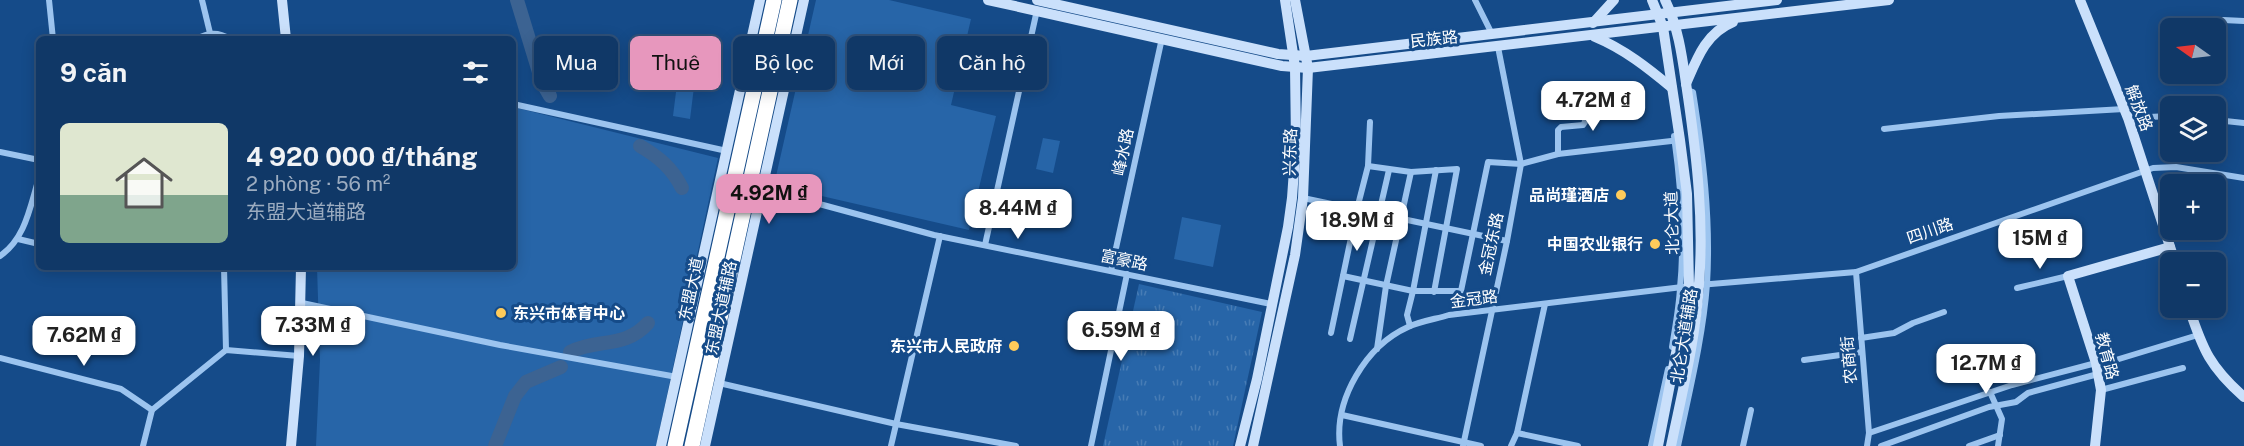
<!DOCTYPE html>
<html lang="vi">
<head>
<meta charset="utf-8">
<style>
	:root { --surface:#103867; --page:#193f6d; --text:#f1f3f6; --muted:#9cacc0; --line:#30527b; --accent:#e797bd }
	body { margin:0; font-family:"Public Sans","Noto Sans SC",sans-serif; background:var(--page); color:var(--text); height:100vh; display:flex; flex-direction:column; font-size:22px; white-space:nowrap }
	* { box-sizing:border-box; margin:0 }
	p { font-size:20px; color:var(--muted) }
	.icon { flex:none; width:33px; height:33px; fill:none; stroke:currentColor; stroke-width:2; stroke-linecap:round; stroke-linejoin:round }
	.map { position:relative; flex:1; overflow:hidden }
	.drawer { position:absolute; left:36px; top:36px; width:480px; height:234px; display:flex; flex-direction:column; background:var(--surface); border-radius:9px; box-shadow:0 3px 15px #0003,0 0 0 2px var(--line) }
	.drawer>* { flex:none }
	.top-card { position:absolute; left:534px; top:36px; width:570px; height:54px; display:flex; gap:12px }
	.needle { width:39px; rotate:284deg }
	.fabs { position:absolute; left:2160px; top:18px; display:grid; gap:12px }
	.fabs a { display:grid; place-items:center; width:66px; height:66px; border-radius:9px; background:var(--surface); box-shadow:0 3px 15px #0003,0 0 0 2px var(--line); font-size:30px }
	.price { position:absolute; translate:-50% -51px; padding:0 14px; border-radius:12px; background:#fff; color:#222; font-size:20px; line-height:39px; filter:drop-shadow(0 2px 3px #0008) }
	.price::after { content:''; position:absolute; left:50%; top:36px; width:18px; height:14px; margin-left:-9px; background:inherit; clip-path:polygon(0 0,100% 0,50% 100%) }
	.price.selected { background:var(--accent); color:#111 }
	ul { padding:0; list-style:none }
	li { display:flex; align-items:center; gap:18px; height:150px; padding:0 24px }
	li+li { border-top:2px solid var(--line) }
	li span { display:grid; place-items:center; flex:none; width:168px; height:120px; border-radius:9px; color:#555 }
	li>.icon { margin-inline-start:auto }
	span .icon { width:72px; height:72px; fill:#fffc; stroke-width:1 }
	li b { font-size:26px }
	h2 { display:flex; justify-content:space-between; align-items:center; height:72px; padding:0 24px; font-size:26px }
	.chip { padding:0 21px; border-radius:9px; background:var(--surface); box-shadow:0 3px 15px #0003,0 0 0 2px var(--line); font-size:21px; line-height:54px }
	.chip.selected { background:var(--accent); color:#111 }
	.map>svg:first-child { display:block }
	.park { fill:url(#park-tufts) }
	.garden { fill:#2765a8 }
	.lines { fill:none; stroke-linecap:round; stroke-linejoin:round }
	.river { stroke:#3c6392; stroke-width:14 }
	.street { stroke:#9cc4ef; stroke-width:6 }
	.secondary { stroke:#cae0fb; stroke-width:10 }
	.highway { stroke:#fff; stroke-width:15 }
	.poi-dot { fill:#ffcb5a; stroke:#154b89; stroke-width:2 }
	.labels { text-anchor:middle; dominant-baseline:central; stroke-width:6; stroke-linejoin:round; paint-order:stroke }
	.street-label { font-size:16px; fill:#fff; stroke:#154b89 }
	.poi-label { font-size:16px; font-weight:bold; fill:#fff; stroke:#154b89; text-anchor:end }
</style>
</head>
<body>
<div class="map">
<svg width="2244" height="446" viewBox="0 0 2244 446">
	<defs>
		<pattern id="park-tufts" width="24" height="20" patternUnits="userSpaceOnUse" patternTransform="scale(1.5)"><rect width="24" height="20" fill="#2765a8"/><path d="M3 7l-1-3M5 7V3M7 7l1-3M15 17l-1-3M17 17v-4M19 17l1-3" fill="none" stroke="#477cb5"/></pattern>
	</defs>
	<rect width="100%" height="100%" fill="#154b89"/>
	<!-- park -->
	<polygon class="park" points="1139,284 1262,312 1233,446 1103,446"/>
	<!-- garden -->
	<g class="garden">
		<polygon points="816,0 889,0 971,19 951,105 996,116 969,230 774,185"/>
		<polygon points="677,84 694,87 690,119 673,116"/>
		<polygon points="513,107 718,158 656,446 316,446 320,360 317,267 513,267"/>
		<polygon points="1043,138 1060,141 1053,173 1036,169"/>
		<polygon points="1182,217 1221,225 1213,267 1174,259"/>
	</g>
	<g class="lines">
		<!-- river -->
		<g class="river">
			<polyline points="517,0 542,82 550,96"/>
			<path d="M640,146C659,157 672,168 682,188"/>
			<path d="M570,352C597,338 625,349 648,323"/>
			<polyline points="495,446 515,396 526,382 561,367"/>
		</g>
		<!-- street -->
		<g class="street">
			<polyline points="49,0 53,39"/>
			<polyline points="202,0 210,33"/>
			<polyline points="1475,0 1492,34"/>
			<polyline points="2223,20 2244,21"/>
			<path d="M197,39C208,32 219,32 230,39"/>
			<polyline points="513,104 727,151"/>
			<polyline points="2128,118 2170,116"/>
			<polyline points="2216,120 2244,123"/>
			<polyline points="1884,129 1999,116 2124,109"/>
			<polyline points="0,152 39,160"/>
			<polyline points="1558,154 1558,130 1561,127 1583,125 1585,122 1584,95"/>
			<polyline points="1368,166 1411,172 1457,169 1434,292"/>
			<polyline points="762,191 823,205 934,235 1271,304"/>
			<polyline points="1303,198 1507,241"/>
			<polyline points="18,239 39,244"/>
			<polyline points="985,245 1037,10"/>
			<path d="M0,256C26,238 30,206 39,178"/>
			<polyline points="224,267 226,350"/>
			<polyline points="1111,271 1162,38"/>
			<polyline points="1856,272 1869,433 1867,446"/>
			<polyline points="1343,276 1413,291 1461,291 1488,162 1521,164 1558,154 1680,140"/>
			<polyline points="2017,288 2068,276"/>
			<polyline points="302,303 500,345 677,377"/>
			<polyline points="1545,304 1517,433 1578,446"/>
			<polyline points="1410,326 1407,315 1413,291 1436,170"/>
			<polyline points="1331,333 1357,209 1368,166 1370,122"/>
			<polyline points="1861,338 1894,333 1913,323 1944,312"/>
			<polyline points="1350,339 1389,170"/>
			<path d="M1672,347C1675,328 1679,308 1680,288C1685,238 1681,186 1674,136"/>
			<polyline points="1377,349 1386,286 1411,172"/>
			<polyline points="0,358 121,389 152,410"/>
			<polyline points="1804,360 1862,352"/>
			<polyline points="2096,366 2198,335"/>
			<polyline points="719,383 896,424 1016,446"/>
			<polyline points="2101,390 2183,368"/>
			<polyline points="1990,392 2002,419 1998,446"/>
			<polyline points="1342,415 1481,446"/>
			<polyline points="1869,433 2012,385 2096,363"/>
			<polyline points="143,446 152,410 226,350 299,356"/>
			<polyline points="891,446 940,236"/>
			<polyline points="1091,446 1127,274"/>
			<path d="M1340,446C1334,399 1366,346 1408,327C1421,321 1436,319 1449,315L1699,285L1856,272L2153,168L2176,167L2244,178"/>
			<polyline points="1463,446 1507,241 1521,164 1498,47"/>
			<polyline points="1511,446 1517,433"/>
			<polyline points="1651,446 1668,369"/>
			<path d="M1678,446C1689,393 1703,338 1707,284C1711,220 1703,155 1693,92L1687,90"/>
			<polyline points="1743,446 1751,410"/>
			<polyline points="1881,446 1989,407 2016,402 2028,393 2098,374"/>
			<polyline points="1969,446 2000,435"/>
		</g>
		<!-- secondary -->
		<g class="secondary">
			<polyline points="282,0 286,39"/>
			<polyline points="988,0 1255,60 1282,66 1308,68 1889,0"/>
			<polyline points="1037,0 1278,54 1306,56 1777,0"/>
			<polyline points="1652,0 1663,27 1680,140 1687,194 1689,286 1658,446"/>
			<path d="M1665,0C1680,30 1683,64 1688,97C1697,159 1704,221 1699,284C1696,338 1682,393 1671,446"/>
			<polyline points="2080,0 2128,118 2175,262"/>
			<polyline points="1593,23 1614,0"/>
			<path d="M1595,37C1624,49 1648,68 1672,88"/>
			<path d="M1686,84C1697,58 1706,33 1733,22"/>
			<path d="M2189,308C2203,350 2210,367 2244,397"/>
			<polyline points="291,446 299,356 301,267"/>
			<polyline points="661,446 760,0"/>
			<polyline points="705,446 804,0"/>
			<polyline points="1240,446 1257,379 1288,227 1292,198 1296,142 1295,67 1285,0"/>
			<polyline points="1253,446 1295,255 1303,198 1308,68 1295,0"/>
			<polyline points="2095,446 2101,390 2096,363 2068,276 2170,247"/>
		</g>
		<!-- highway -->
		<g class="highway">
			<polyline points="675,446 774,0"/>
			<polyline points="692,446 790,0"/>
		</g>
	</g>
	<!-- markers -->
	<g class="poi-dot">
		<circle cx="1621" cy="195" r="6"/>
		<circle cx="1655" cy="244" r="6"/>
		<circle cx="501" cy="313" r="6"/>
		<circle cx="1014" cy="346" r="6"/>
	</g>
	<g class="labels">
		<!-- street labels -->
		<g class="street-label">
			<text transform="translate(1434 39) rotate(-6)">民族路</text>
			<text transform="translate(2139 108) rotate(69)">解放路</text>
			<text transform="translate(1123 152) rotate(-78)">峰水路</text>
			<text transform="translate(1290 152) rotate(-88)">兴东路</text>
			<text transform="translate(1672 223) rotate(-92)">北仑大道</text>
			<text transform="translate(1930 231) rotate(-19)">四川路</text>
			<text transform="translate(1491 244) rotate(-78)">金冠东路</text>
			<text transform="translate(1124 260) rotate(12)">富豪路</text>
			<text transform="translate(691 289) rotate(-78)">东盟大道</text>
			<text transform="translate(1474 299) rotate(-7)">金冠路</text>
			<text transform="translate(721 308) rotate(-78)">东盟大道辅路</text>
			<text transform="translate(1684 336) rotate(-81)">北仑大道辅路</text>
			<text transform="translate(2107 356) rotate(75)">教育路</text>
			<text transform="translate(1849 360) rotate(-95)">农商街</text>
		</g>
		<!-- poi labels -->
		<g class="poi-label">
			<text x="1609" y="195">品尚瑾酒店</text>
			<text x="1643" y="244">中国农业银行</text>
			<text x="513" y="313" text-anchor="start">东兴市体育中心</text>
			<text x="1002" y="346">东兴市人民政府</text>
		</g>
	</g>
</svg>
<div class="fabs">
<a><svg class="needle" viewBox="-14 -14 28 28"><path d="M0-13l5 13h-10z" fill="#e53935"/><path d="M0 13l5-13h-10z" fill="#9cacc0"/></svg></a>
<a><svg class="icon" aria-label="layers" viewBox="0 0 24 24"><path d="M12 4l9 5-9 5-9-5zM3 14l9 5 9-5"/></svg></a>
<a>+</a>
<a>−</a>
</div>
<b class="price" style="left:1593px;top:132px">4.72M ₫</b>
<b class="price selected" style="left:769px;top:225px">4.92M ₫</b>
<b class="price" style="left:1018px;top:240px">8.44M ₫</b>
<b class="price" style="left:1357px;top:252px">18.9M ₫</b>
<b class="price" style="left:2040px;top:270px">15M ₫</b>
<b class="price" style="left:313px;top:357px">7.33M ₫</b>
<b class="price" style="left:1121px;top:362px">6.59M ₫</b>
<b class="price" style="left:84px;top:367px">7.62M ₫</b>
<b class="price" style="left:1986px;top:395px">12.7M ₫</b>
<div class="top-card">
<a class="chip">Mua</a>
<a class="chip selected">Thuê</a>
<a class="chip">Bộ lọc</a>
<a class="chip">Mới</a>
<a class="chip">Căn hộ</a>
</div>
<section class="drawer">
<h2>9 căn<svg class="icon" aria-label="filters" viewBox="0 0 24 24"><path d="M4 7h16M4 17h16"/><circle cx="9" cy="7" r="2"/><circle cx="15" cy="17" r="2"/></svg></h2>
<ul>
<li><span style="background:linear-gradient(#dfe7d0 60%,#7fa58c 0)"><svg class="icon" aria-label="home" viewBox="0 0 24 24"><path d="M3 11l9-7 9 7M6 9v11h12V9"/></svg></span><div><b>4 920 000 ₫/tháng</b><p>2 phòng · 56 m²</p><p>东盟大道辅路</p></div></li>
</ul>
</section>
</div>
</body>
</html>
